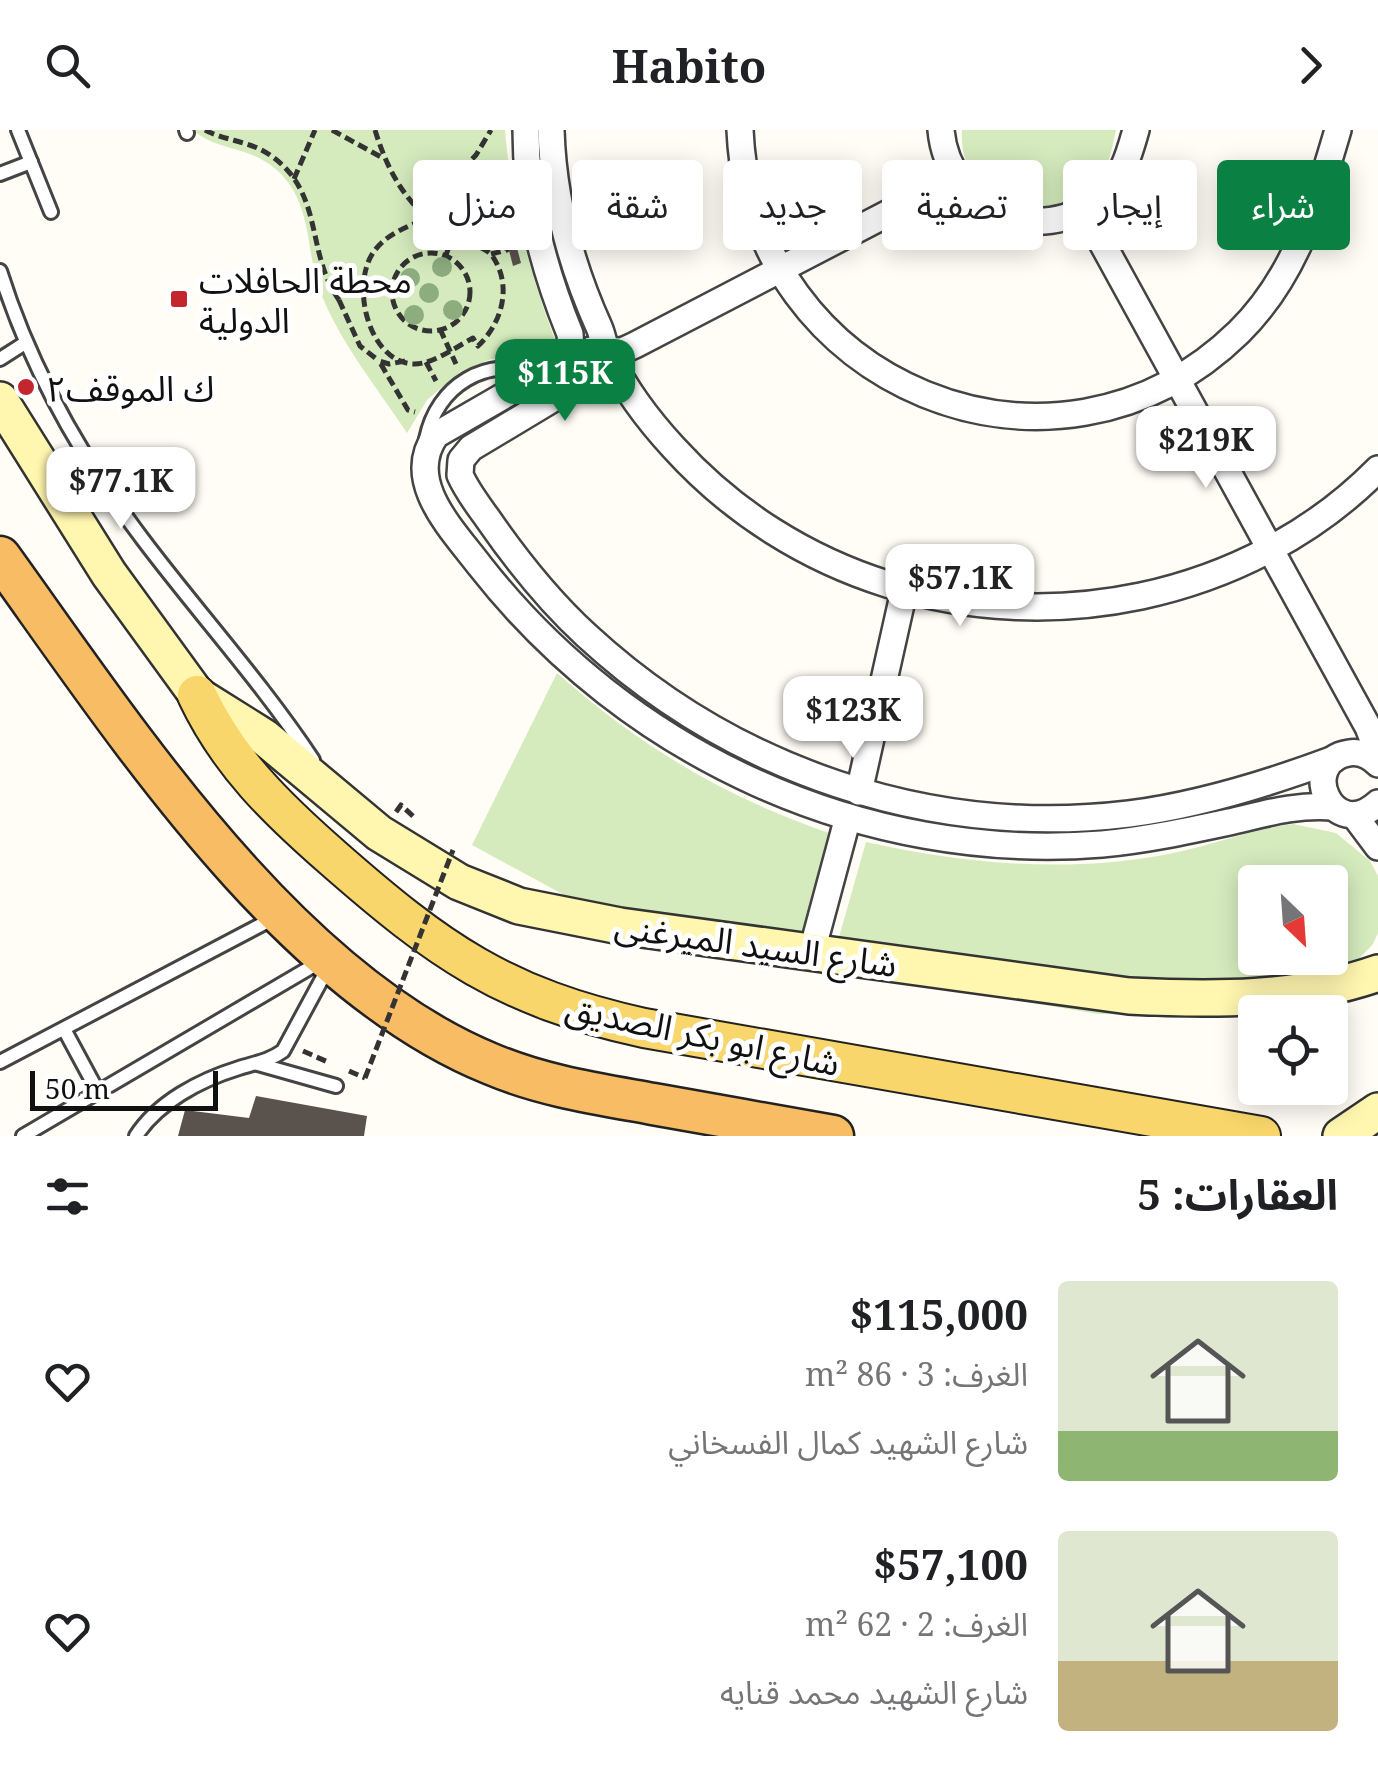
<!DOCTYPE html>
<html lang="ar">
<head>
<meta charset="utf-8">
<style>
	:root { --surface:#fff; --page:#f6f6f6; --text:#202124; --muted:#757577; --accent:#0b8043 }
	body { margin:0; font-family:"Noto Serif","Noto Sans Arabic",serif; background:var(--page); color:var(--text); direction:rtl; height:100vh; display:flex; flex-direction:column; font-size:38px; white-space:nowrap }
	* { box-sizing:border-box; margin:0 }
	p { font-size:32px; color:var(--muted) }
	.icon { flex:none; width:55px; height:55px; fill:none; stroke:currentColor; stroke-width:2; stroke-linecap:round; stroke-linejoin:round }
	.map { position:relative; height:1006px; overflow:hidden; direction:ltr }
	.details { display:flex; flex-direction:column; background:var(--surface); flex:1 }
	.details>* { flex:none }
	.guide { position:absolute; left:30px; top:30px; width:1320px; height:90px; direction:rtl; display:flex; gap:20px }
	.needle { width:65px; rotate:155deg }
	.tools { position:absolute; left:1238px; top:735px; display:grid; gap:20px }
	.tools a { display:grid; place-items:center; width:110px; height:110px; border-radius:10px; background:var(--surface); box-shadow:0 5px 25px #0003; font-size:50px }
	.scale { position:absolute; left:30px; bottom:25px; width:188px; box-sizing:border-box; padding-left:10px; border:5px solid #111; border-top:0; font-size:28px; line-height:35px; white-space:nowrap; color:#111; -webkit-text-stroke:8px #fff; paint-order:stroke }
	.price { position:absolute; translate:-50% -85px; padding:0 22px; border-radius:20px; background:#fff; color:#222; font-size:32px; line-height:65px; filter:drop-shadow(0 2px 5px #0008) }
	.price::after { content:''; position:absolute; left:50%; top:60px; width:30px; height:22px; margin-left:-15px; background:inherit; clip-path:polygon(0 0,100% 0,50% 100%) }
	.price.on { background:var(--accent); color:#fff }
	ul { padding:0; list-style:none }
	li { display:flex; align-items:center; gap:30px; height:250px; padding:0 40px }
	li span { display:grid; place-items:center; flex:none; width:280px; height:200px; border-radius:10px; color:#555 }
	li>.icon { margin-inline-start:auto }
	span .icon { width:120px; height:120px; fill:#fffc; stroke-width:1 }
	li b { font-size:42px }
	h2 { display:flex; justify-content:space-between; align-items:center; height:120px; padding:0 40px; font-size:42px }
	.chip { padding:0 35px; border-radius:10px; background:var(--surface); box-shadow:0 5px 25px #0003; font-size:35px; line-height:90px }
	.chip.on { background:var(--accent); color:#fff }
	header { display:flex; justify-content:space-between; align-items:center; height:130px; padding:0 40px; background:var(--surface); font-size:45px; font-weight:700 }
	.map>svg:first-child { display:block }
	.green { fill:#d5ebbd; fill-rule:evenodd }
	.building { fill:#5a524d }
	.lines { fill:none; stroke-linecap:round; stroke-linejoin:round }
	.service-casing { stroke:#444; stroke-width:18 }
	.minor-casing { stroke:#444; stroke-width:30 }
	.secondary-casing { stroke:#333; stroke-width:40 }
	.primary-casing { stroke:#222; stroke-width:42 }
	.trunk-casing { stroke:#222; stroke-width:45 }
	.path { stroke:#333; stroke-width:5; stroke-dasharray:10 5; stroke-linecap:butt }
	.service { stroke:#fff; stroke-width:12 }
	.minor { stroke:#fff; stroke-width:25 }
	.secondary { stroke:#fff6b0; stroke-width:35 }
	.primary { stroke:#f9d66b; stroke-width:38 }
	.trunk { stroke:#f7bc64; stroke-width:40 }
	.path-bridge { stroke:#333; stroke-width:5; stroke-dasharray:10 5; stroke-linecap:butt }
	.tree { fill:#8dad7f }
	.poi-dot { fill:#c4262e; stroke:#fff; stroke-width:4 }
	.labels { text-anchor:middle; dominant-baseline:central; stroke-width:10; stroke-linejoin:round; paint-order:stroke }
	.poi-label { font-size:35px; fill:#111; stroke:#fff; text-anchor:start }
	.street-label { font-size:35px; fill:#111; stroke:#fff }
</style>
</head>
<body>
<header><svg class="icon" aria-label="forward" viewBox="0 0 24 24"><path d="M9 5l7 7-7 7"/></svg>Habito<svg class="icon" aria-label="search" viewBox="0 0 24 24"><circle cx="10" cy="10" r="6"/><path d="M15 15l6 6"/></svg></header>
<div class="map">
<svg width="1378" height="1006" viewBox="0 0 1378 1006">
	<rect width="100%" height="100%" fill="#fffdf5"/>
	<!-- green -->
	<g class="green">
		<path d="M193,0H505C511,73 529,141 555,210L529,226L491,229L460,242L427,270L407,303C378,259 342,215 322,166C305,126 314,78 281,44C251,14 219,23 193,0Z"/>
		<path d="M962,0H1116C1112,17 1109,37 1098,52C1054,113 956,73 962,0Z"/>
		<path d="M557,543C639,616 728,669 832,704L797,829L577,772L472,715Z"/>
		<path d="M1293,694L1336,703L1370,731L1378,746V803L1373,814L1353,835L1195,885L1098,884L830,839L866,712C961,733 1061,743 1158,726C1203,719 1247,700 1293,694ZM1255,752H1330V828H1255Z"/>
	</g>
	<!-- building -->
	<g class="building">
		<polygon points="513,103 521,133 513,136 505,105"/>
		<polygon points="256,966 367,986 364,1006 178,1006 185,980 249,988"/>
	</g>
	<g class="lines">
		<defs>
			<g id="service">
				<polyline points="18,0 51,82"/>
				<polyline points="186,0 187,3"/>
				<polyline points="0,44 31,32"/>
				<path d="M0,141C31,240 82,329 144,411C200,485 262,553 313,630"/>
				<polyline points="0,229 25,213"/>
				<path d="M426,309C437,255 486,226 538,243"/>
				<polyline points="64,899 98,962"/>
				<polyline points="0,932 276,787"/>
				<polyline points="258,934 336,956"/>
				<polyline points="23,1006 323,830"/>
				<path d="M136,1006C158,972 200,950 239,938C255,933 269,931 283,921L330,834"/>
			</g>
			<g id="minor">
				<path d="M526,0C526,73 543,137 570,204L571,218"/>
				<path d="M551,0C553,68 571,135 599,197C603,206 604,217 609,226C625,259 649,291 674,318C792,448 970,502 1141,466C1230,447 1314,404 1378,339"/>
				<path d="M740,0C751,255 1055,382 1239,202C1296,146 1316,74 1338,0"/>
				<path d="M941,0C948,79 1039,121 1101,67C1122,50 1129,25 1136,0"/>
				<polyline points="1084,80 1368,597 1378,622"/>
				<path d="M571,218L559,234L436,305C403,351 452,399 480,436C628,625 863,733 1102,714C1145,710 1187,701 1229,692C1264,684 1296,674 1333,677"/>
				<polyline points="591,220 622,221 635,215 956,48"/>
				<path d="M607,222L591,246L471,318L461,330L460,345C467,361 478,375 488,389C517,431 548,470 586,505C732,640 930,708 1129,684C1199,675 1267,654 1334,629"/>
				<path d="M1378,634C1370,626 1361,621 1349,623C1297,631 1332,715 1378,673"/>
				<polyline points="859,662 904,461"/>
				<polyline points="1354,685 1378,717"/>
				<polyline points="812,821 848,687"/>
			</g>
			<g id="secondary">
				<path d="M0,270L109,444L197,565L264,607L379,703L459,752L519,776L620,796L1129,866C1212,870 1299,871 1378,843"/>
				<polyline points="1341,1006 1378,981"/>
			</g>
			<path id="primary" d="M197,565C229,633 277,679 333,728C439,821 503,867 644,898L1261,1006"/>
			<path id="trunk" d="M0,427C126,602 287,851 491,934C543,956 598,964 653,974C713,985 773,995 833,1006"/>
		</defs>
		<!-- service casing -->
		<use href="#service" class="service-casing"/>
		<!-- minor casing -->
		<use href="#minor" class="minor-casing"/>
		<!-- secondary casing -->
		<use href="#secondary" class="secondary-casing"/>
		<!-- primary casing -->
		<use href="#primary" class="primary-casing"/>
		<!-- trunk casing -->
		<use href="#trunk" class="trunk-casing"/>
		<!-- path -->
		<g class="path">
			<path d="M205,0C226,11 250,11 270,25C325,63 305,122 339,170L345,160L362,154"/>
			<polyline points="332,0 381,27"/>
			<path d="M375,0C389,46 411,83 455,107C467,113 480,115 491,124C513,154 503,192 478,216L473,208C458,216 440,229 423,233C372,244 347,156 375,120C388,103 409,96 428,88"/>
			<polyline points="294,49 315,0"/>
			<polyline points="432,91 449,53 476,25 491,0"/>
			<circle cx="431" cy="162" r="39"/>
			<polyline points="491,124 507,120 502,101 512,98"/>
			<polyline points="446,125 453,106"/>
			<polyline points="339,170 360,216 379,231"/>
			<polyline points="440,199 456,234"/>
			<polyline points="405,231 389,234 379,231 408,280 415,282"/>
			<polyline points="426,232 436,251"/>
			<polyline points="396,682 401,675 416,689"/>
			<polyline points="303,921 330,933"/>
			<polyline points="349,941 365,948"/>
		</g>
		<!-- service -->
		<use href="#service" class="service"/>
		<!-- minor -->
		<use href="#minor" class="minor"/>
		<!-- secondary -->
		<use href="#secondary" class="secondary"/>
		<!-- primary -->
		<use href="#primary" class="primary"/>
		<!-- trunk -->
		<use href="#trunk" class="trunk"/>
		<!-- path-bridge -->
		<polyline class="path-bridge" points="365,948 453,720"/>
	</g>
	<!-- trees -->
	<g class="tree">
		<circle cx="442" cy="137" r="10"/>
		<circle cx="410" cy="148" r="10"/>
		<circle cx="429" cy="163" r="10"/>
		<circle cx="453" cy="180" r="10"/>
		<circle cx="414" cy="185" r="10"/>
	</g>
	<!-- markers -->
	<g class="poi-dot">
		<rect x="169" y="159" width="20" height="20" rx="5"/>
		<circle cx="26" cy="257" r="10"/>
	</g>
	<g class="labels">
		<!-- poi labels -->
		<g class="poi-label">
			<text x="199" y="149">محطة الحافلات<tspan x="199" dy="40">الدولية</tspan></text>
			<text x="46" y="257">ك الموقف٢</text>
		</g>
		<!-- street labels -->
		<g class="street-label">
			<text transform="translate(756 814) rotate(8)">شارع السيد الميرغنى</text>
			<text transform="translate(703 904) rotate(12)">شارع ابو بكر الصديق</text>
		</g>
	</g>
</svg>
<div class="tools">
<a><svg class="needle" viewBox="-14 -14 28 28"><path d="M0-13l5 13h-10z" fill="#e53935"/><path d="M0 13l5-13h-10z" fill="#757577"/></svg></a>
<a><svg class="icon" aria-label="locate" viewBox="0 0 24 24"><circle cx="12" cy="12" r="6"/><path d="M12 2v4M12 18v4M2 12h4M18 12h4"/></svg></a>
</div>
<div class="scale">50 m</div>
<b class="price on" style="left:565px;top:294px">$115K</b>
<b class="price" style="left:1206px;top:361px">$219K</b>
<b class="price" style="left:121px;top:402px">$77.1K</b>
<b class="price" style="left:960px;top:499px">$57.1K</b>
<b class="price" style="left:853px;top:631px">$123K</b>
<div class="guide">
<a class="chip on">شراء</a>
<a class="chip">إيجار</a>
<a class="chip">تصفية</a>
<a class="chip">جديد</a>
<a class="chip">شقة</a>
<a class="chip">منزل</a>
</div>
</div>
<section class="details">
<h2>العقارات: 5<svg class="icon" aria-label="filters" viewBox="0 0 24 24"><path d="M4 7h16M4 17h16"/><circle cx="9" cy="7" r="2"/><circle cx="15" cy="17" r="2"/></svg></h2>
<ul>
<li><span style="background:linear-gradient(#dfe7d0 75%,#8fb573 0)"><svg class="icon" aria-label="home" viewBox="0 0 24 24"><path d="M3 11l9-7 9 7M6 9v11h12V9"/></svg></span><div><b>$115,000</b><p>الغرف: 3 · 86 m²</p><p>شارع الشهيد كمال الفسخاني</p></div><svg class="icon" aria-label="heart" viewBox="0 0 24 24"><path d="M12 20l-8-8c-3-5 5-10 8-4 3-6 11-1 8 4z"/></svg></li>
<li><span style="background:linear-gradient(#dfe7d0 65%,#c2b280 0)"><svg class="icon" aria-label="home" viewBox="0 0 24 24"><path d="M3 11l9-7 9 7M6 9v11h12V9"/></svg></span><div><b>$57,100</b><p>الغرف: 2 · 62 m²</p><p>شارع الشهيد محمد قنايه</p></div><svg class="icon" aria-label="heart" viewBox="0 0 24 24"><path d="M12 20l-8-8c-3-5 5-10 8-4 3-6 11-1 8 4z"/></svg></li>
</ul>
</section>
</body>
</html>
